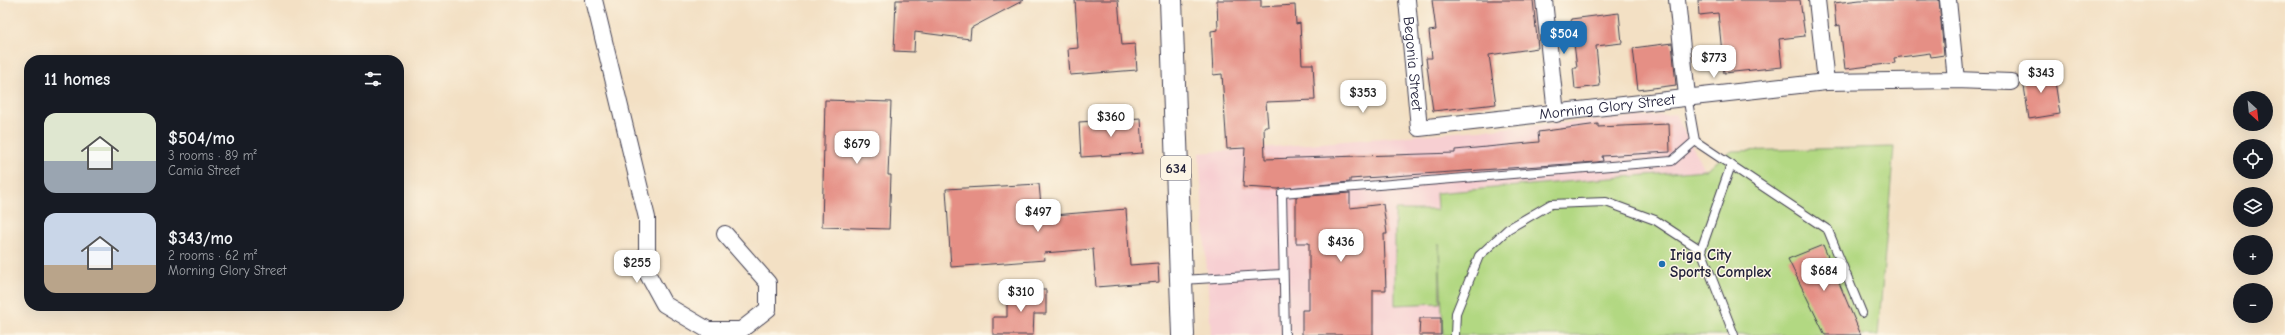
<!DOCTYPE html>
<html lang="en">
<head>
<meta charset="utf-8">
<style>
	:root { --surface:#171b24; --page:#20242c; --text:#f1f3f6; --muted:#9ea1a6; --accent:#1f6fb2 }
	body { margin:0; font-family:"Comic Neue",sans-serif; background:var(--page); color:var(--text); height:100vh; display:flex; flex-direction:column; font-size:15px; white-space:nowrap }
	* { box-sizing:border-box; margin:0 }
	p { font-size:13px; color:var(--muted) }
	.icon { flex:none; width:22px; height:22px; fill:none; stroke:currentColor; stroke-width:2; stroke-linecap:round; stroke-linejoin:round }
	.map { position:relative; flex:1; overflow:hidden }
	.sheet { position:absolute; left:24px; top:55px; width:380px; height:256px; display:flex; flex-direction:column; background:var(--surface); border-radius:16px; box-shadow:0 4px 16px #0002 }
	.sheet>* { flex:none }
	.needle { width:26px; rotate:153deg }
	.buttons { position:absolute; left:2233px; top:91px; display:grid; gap:8px }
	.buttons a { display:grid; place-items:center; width:40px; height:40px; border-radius:50%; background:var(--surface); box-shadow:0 4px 16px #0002; font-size:20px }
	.price { position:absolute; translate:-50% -34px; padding:0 9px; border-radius:8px; background:#fff; color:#222; font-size:13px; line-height:26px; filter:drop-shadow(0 1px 2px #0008) }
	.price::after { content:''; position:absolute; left:50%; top:24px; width:12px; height:9px; margin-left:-6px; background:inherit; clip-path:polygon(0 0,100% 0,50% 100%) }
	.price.selected { background:var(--accent); color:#fff }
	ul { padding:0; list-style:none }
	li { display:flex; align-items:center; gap:12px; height:100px; padding:0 20px }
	li span { display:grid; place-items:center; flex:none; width:112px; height:80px; border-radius:12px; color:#555 }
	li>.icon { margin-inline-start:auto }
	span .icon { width:48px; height:48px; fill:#fffc; stroke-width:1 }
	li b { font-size:17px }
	h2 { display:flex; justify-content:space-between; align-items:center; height:48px; padding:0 20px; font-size:17px }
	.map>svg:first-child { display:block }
	.built { fill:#f7cfd2 }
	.green { fill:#b2d882; stroke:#6a7d5e }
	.building { fill:#e58f85 }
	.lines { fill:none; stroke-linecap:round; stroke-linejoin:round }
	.lane-casing { stroke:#413e50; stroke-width:10 }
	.street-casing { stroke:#413e50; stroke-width:18 }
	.primary-casing { stroke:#413e50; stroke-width:24 }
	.lane { stroke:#fff; stroke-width:8 }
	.street { stroke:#fff; stroke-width:16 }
	.primary { stroke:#fff; stroke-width:22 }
	.poi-dot { fill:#1f6fb2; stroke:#fcf5e5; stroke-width:1.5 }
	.labels { text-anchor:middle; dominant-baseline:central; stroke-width:3; stroke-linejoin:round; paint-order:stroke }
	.shield { fill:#fcf5e5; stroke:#63616e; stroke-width:1 }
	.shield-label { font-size:14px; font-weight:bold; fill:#22223b }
	.street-label { font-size:15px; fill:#22223b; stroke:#fcf5e5 }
	.poi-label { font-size:15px; font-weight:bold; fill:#22223b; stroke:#fcf5e5; text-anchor:start }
</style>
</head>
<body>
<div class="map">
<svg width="2285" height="335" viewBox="0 0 2285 335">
	<rect width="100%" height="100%" fill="#fcf5e5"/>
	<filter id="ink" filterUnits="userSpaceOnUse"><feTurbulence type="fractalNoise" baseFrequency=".025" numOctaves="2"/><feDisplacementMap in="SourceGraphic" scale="8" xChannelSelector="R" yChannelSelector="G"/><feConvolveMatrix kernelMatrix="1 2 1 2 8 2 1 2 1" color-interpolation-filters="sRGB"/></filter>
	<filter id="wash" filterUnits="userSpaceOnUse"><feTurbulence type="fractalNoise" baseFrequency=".012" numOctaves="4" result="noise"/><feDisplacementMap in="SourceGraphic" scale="16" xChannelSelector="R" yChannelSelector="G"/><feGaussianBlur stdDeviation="0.9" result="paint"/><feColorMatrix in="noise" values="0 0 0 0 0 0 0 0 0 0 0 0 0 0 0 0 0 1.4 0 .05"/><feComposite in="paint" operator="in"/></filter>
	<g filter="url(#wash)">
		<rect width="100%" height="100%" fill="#f3e0c4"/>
		<!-- built -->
		<polygon class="built" points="1675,114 1705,170 1437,193 1443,335 1211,335 1199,153"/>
		<!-- green -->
		<polygon class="green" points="1894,147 1878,335 1443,335 1439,243 1440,303 1395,305 1395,210 1437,210 1436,193 1705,170 1732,151"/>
		<g id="blocks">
			<!-- building -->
			<g class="building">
				<polygon points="896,0 1024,0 971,28 970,39 915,32 914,52 894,51"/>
				<polygon points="1075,0 1118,0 1122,45 1135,44 1137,70 1070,75 1068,49 1078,48"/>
				<polygon points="1217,0 1261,0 1261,7 1295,5 1296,24 1300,23 1302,64 1313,64 1315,100 1266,102 1268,127 1264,127 1265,159 1455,153 1455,150 1539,142 1538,132 1598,124 1598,127 1669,124 1670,152 1602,156 1603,161 1597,162 1350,179 1350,182 1278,189 1243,187 1245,148 1227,149 1222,74 1213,75 1211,31 1218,30"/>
				<polygon points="1432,0 1533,0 1538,48 1489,55 1496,104 1433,111 1426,58 1432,58 1429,31 1436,30"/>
				<polygon points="1698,0 1800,0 1805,36 1779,39 1782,67 1724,73 1718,13 1699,15"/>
				<polygon points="1860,0 1939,0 1944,55 1931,57 1930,53 1894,58 1895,63 1845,69 1840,25 1836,26 1834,3"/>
				<polygon points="1619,13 1622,43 1596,46 1600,86 1575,89 1573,68 1577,68 1571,19"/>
				<polygon points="1672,43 1676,85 1638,90 1633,48"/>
				<polygon points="2053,68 2060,114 2029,119 2022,73"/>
				<polygon points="825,100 891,102 888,175 891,175 889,229 822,227"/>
				<polygon points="1141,118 1143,153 1081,157 1079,122"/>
				<polygon points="1039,184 1042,216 1126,209 1130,265 1158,263 1159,282 1096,287 1093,249 1044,253 1045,260 951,267 946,189"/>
				<polygon points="1350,193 1350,208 1383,204 1387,234 1384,234 1386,290 1373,290 1373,335 1302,335 1302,310 1309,310 1309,243 1296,243 1296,197"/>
				<polygon points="1823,245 1861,335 1825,335 1788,259"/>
				<polygon points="1007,290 1046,290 1046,314 1034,314 1033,335 993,335 993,317 1007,317"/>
				<polygon points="1420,318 1441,318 1441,335 1419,335"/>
			</g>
		</g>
	</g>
	<g filter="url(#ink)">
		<use href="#blocks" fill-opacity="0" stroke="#413e50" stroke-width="1"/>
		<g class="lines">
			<defs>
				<g id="lane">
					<polyline points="1695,141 1828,230 1862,313"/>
					<polyline points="1701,250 1731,165"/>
					<polyline points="1182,280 1283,274"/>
					<polyline points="1285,335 1282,193 1672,161 1695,141 1687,96"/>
					<polyline points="1455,335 1456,313 1479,256 1508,229 1551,204 1606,202 1655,220 1701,250 1734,335"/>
				</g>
				<g id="street">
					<polyline points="594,0 647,218 647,273 664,304 708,330 741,330 768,309 768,283 725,234"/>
					<path id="s1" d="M1407,0L1419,128L1826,82L1956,80L2011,82"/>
					<polyline points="1544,0 1556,114"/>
					<polyline points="1677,0 1687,96"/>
					<polyline points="1817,0 1826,82"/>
					<polyline points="1948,0 1956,80"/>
				</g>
				<polyline id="primary" points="1171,0 1183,335"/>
			</defs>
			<!-- lane casing -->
			<use href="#lane" class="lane-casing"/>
			<!-- street casing -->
			<use href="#street" class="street-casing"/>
			<!-- primary casing -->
			<use href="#primary" class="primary-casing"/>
			<!-- lane -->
			<use href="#lane" class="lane"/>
			<!-- street -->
			<use href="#street" class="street"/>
			<!-- primary -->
			<use href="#primary" class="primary"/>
		</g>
	</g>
	<!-- markers -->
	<circle class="poi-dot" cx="1662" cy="264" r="4"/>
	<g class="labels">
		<!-- shield labels -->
		<rect class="shield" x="1161" y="156" width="30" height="24" rx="3"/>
		<g class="shield-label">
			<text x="1176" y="168">634</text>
		</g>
		<!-- street labels -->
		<g class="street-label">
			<text stroke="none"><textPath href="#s1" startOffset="64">Begonia Street</textPath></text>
			<text stroke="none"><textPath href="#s1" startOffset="318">Morning Glory Street</textPath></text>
		</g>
		<!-- poi labels -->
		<g class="poi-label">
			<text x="1670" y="255">Iriga City<tspan x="1670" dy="17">Sports Complex</tspan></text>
		</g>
	</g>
</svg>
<div class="buttons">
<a><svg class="needle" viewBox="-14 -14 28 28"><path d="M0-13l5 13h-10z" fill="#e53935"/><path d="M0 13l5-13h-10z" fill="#9ea1a6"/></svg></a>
<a><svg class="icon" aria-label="locate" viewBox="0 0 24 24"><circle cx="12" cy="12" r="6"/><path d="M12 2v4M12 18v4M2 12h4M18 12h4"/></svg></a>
<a><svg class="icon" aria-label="layers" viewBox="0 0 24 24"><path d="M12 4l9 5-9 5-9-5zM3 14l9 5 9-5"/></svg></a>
<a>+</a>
<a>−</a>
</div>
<b class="price selected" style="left:1564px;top:55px">$504</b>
<b class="price" style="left:1714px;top:79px">$773</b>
<b class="price" style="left:2041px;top:94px">$343</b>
<b class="price" style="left:1363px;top:114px">$353</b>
<b class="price" style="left:1111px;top:138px">$360</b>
<b class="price" style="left:857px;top:165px">$679</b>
<b class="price" style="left:1038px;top:233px">$497</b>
<b class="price" style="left:1341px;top:263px">$436</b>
<b class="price" style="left:637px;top:284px">$255</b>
<b class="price" style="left:1824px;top:292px">$684</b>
<b class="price" style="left:1021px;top:313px">$310</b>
<section class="sheet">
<h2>11 homes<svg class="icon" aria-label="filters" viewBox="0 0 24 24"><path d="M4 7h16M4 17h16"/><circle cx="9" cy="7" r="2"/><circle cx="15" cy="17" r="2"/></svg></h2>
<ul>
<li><span style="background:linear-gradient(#dfe7d0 60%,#9aa5b1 0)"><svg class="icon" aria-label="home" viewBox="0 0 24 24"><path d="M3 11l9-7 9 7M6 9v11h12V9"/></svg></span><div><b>$504/mo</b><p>3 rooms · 89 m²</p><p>Camia Street</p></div></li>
<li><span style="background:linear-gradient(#c9d6e8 65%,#b9a48a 0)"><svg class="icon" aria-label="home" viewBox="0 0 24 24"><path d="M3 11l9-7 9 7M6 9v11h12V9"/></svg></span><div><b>$343/mo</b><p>2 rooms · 62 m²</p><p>Morning Glory Street</p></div></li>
</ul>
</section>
</div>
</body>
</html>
